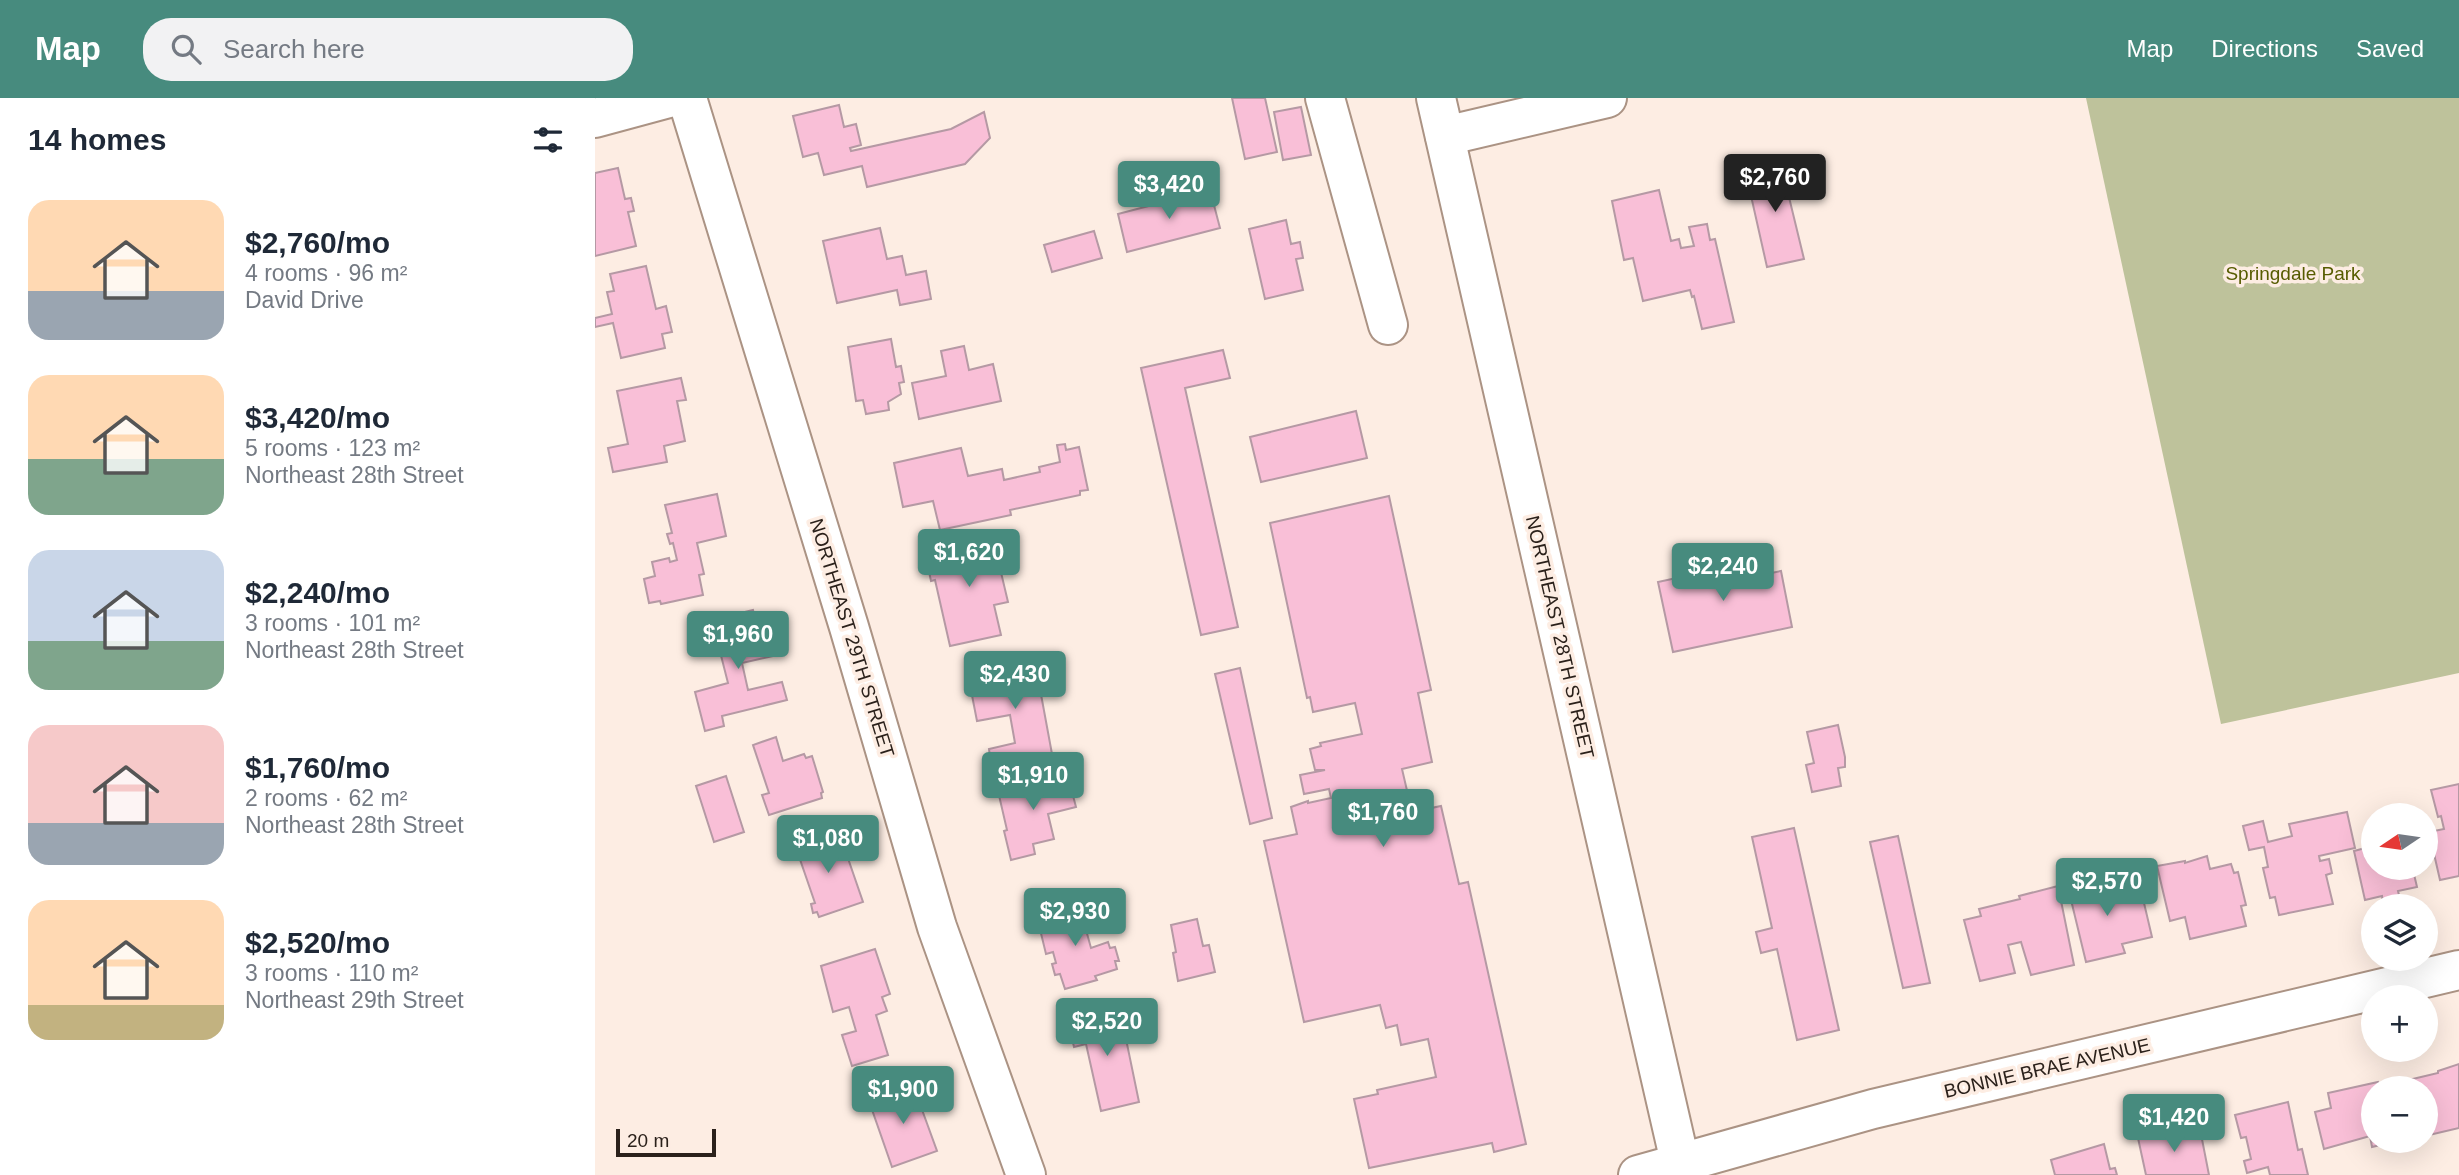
<!DOCTYPE html>
<html lang="en">
<head>
<meta charset="utf-8">
<style>
	:root { --surface:#fff; --page:#f2f2f3; --text:#1f2937; --muted:#747a83; --accent:#478b7e }
	body { margin:0; font-family:Helvetica,sans-serif; background:var(--page); color:var(--text); height:100vh; display:flex; flex-direction:column; font-size:26px; white-space:nowrap }
	* { box-sizing:border-box; margin:0 }
	p { font-size:23px; color:var(--muted) }
	.icon { flex:none; width:38px; height:38px; fill:none; stroke:currentColor; stroke-width:2; stroke-linecap:round; stroke-linejoin:round }
	.map { position:relative; flex:1; overflow:hidden }
	.panel { display:flex; flex-direction:column; background:var(--surface); width:595px }
	.panel>* { flex:none }
	.needle { width:46px; rotate:257deg }
	.buttons { position:absolute; left:1766px; top:705px; display:grid; gap:14px }
	.buttons a { display:grid; place-items:center; width:77px; height:77px; border-radius:50%; background:var(--surface); box-shadow:0 7px 28px #0002; font-size:35px }
	.scale { position:absolute; left:21px; bottom:18px; width:100px; box-sizing:border-box; padding-left:7px; border:4px solid #2b211b; border-top:0; font-size:19px; line-height:24px; white-space:nowrap; color:#2b211b; -webkit-text-stroke:5px #fdede3; paint-order:stroke }
	.price { position:absolute; translate:-50% -60px; padding:0 16px; border-radius:7px; background:var(--accent); color:#fff; font-size:23px; line-height:46px; filter:drop-shadow(0 2px 4px #0008) }
	.price::after { content:''; position:absolute; left:50%; top:42px; width:21px; height:16px; margin-left:-10px; background:inherit; clip-path:polygon(0 0,100% 0,50% 100%) }
	.price.selected { background:#222; color:#fff }
	ul { padding:0; list-style:none }
	li { display:flex; align-items:center; gap:21px; height:175px; padding:0 28px }
	li span { display:grid; place-items:center; flex:none; width:196px; height:140px; border-radius:21px; color:#555 }
	li>.icon { margin-inline-start:auto }
	span .icon { width:84px; height:84px; fill:#fffc; stroke-width:1 }
	li b { font-size:30px }
	h2 { display:flex; justify-content:space-between; align-items:center; height:84px; padding:0 28px; font-size:30px }
	header { display:flex; align-items:center; gap:42px; box-sizing:border-box; height:98px; padding:0 35px; background:var(--accent); color:#fff }
	header strong { font-size:33px }
	nav { display:flex; gap:38px; margin-inline-start:auto; font-size:24px }
	.search { width:490px; height:63px; background:var(--page); display:flex; align-items:center; gap:18px; box-sizing:border-box; padding:0 24px; border-radius:28px; color:var(--muted); font-size:26px }
	main { display:flex; flex:1; min-height:0 }
	.map>svg:first-child { display:block }
	.green { fill:#bec29b }
	.building { fill:#f9bfd7; stroke:#b599a4; stroke-width:2 }
	.lines { fill:none; stroke-linecap:round; stroke-linejoin:round }
	.minor-casing { stroke:#ab9384; stroke-width:42 }
	.major-casing { stroke:#ab9384; stroke-width:42 }
	.minor { stroke:#fff; stroke-width:38 }
	.major { stroke:#fff; stroke-width:38 }
	.labels { text-anchor:middle; dominant-baseline:central; stroke-width:7; stroke-linejoin:round; paint-order:stroke }
	.park-label { font-size:19px; fill:#575c00; stroke:#fdede3 }
	.street-label { font-size:19px; fill:#2b211b; stroke:#fdede3 }
</style>
</head>
<body>
<header>
<strong>Map</strong>
<div class="search"><svg class="icon" aria-label="search" viewBox="0 0 24 24"><circle cx="10" cy="10" r="6"/><path d="M15 15l6 6"/></svg>Search here</div>
<nav><a>Map</a><a>Directions</a><a>Saved</a></nav>
</header>
<main>
<section class="panel">
<h2>14 homes<svg class="icon" aria-label="filters" viewBox="0 0 24 24"><path d="M4 7h16M4 17h16"/><circle cx="9" cy="7" r="2"/><circle cx="15" cy="17" r="2"/></svg></h2>
<ul>
<li><span style="background:linear-gradient(#ffd9b3 65%,#9aa5b1 0)"><svg class="icon" aria-label="home" viewBox="0 0 24 24"><path d="M3 11l9-7 9 7M6 9v11h12V9"/></svg></span><div><b>$2,760/mo</b><p>4 rooms · 96 m²</p><p>David Drive</p></div></li>
<li><span style="background:linear-gradient(#ffd9b3 60%,#7fa58c 0)"><svg class="icon" aria-label="home" viewBox="0 0 24 24"><path d="M3 11l9-7 9 7M6 9v11h12V9"/></svg></span><div><b>$3,420/mo</b><p>5 rooms · 123 m²</p><p>Northeast 28th Street</p></div></li>
<li><span style="background:linear-gradient(#c9d6e8 65%,#7fa58c 0)"><svg class="icon" aria-label="home" viewBox="0 0 24 24"><path d="M3 11l9-7 9 7M6 9v11h12V9"/></svg></span><div><b>$2,240/mo</b><p>3 rooms · 101 m²</p><p>Northeast 28th Street</p></div></li>
<li><span style="background:linear-gradient(#f6c9c9 70%,#9aa5b1 0)"><svg class="icon" aria-label="home" viewBox="0 0 24 24"><path d="M3 11l9-7 9 7M6 9v11h12V9"/></svg></span><div><b>$1,760/mo</b><p>2 rooms · 62 m²</p><p>Northeast 28th Street</p></div></li>
<li><span style="background:linear-gradient(#ffd9b3 75%,#c2b280 0)"><svg class="icon" aria-label="home" viewBox="0 0 24 24"><path d="M3 11l9-7 9 7M6 9v11h12V9"/></svg></span><div><b>$2,520/mo</b><p>3 rooms · 110 m²</p><p>Northeast 29th Street</p></div></li>
</ul>
</section>
<div class="map">
<svg width="1864" height="1077" viewBox="0 0 1864 1077">
	<rect width="100%" height="100%" fill="#fdede3"/>
	<!-- green -->
	<polygon class="green" points="1491,0 1864,0 1864,575 1626,626"/>
	<!-- building -->
	<g class="building">
		<polygon points="637,0 670,0 682,54 650,61"/>
		<polygon points="244,7 249,29 261,26 266,47 255,50 256,53 356,31 389,14 395,40 370,66 272,89 267,68 229,77 223,55 208,59 198,18"/>
		<polygon points="706,9 716,57 688,62 679,14"/>
		<polygon points="1184,58 1209,161 1172,169 1152,80 1159,78 1158,72 1163,71 1162,64"/>
		<polygon points="23,70 30,101 36,100 39,113 33,114 41,148 0,158 0,75"/>
		<polygon points="615,92 625,130 532,154 523,116"/>
		<polygon points="1064,92 1076,143 1084,141 1086,150 1099,148 1094,129 1112,126 1115,142 1120,141 1139,224 1107,231 1099,198 1097,199 1095,192 1048,203 1038,160 1029,162 1017,103"/>
		<polygon points="691,122 696,146 705,144 708,160 701,161 708,192 670,201 654,131"/>
		<polygon points="285,130 292,161 307,158 311,177 331,173 336,201 305,207 302,192 242,205 228,143"/>
		<polygon points="499,133 507,160 457,174 449,147"/>
		<polygon points="51,168 61,211 71,208 77,234 67,236 70,250 26,260 18,225 0,229 0,220 17,216 12,194 19,193 15,176"/>
		<polygon points="296,241 301,269 306,268 309,284 304,285 306,296 293,304 294,312 271,316 268,302 261,303 253,249"/>
		<polygon points="369,248 374,272 398,266 406,303 324,321 317,285 351,278 346,253"/>
		<polygon points="628,252 635,280 590,290 643,529 606,537 546,270"/>
		<polygon points="86,280 91,302 82,303 90,343 69,348 72,364 18,374 13,350 33,346 22,293"/>
		<polygon points="761,313 772,360 666,384 655,339"/>
		<polygon points="470,346 471,352 484,349 493,392 485,393 485,397 415,412 416,417 345,432 338,403 308,409 299,365 366,350 373,378 407,371 409,382 445,374 444,369 465,364 462,347"/>
		<polygon points="122,396 131,438 102,445 109,476 104,477 108,497 66,506 65,503 54,505 49,481 60,478 57,464 74,460 75,464 82,462 78,445 75,446 72,436 77,435 70,407"/>
		<polygon points="794,398 836,592 823,595 837,664 807,671 817,714 846,708 864,786 873,784 931,1046 899,1054 897,1045 774,1070 759,1001 783,996 782,992 841,979 833,941 806,947 802,927 791,930 785,907 709,924 669,743 702,736 696,709 713,703 713,705 736,700 734,691 709,696 705,677 730,672 720,672 715,651 726,648 725,645 767,636 760,605 718,614 715,599 712,600 675,425"/>
		<polygon points="402,439 407,465 404,466 413,504 399,507 406,537 355,548 340,482 336,483 330,455"/>
		<polygon points="1151,454 1156,479 1186,473 1197,529 1078,554 1063,484 1100,476 1098,466"/>
		<polygon points="158,512 164,538 173,536 178,558 147,565 153,592 187,584 192,602 127,618 129,628 110,633 100,594 133,585 117,522"/>
		<polygon points="450,566 455,589 445,591 457,656 396,666 394,651 420,645 415,617 382,623 374,582"/>
		<polygon points="645,570 677,720 655,726 620,576"/>
		<polygon points="1243,627 1250,659 1250,669 1243,670 1246,688 1217,694 1211,667 1219,665 1212,634"/>
		<polygon points="181,639 188,663 209,656 211,660 217,658 228,694 226,695 227,700 174,717 167,697 174,695 158,647"/>
		<polygon points="472,675 481,709 453,716 459,741 438,746 440,756 416,762 409,733 412,732 403,693"/>
		<polygon points="131,678 149,734 119,744 101,688"/>
		<polygon points="1864,686 1864,778 1845,782 1834,734 1849,731 1846,718 1843,719 1836,692"/>
		<polygon points="1752,714 1760,750 1724,758 1725,763 1734,761 1737,775 1731,777 1738,806 1684,817 1680,799 1675,800 1668,770 1673,769 1669,749 1654,752 1648,728 1668,723 1673,744 1697,738 1694,726"/>
		<polygon points="1199,730 1244,932 1202,942 1182,851 1166,855 1161,834 1177,830 1157,739"/>
		<polygon points="220,733 227,750 247,743 268,804 224,819 222,814 218,815 216,806 220,805 198,741"/>
		<polygon points="1303,738 1335,885 1308,890 1275,744"/>
		<polygon points="1774,749 1776,757 1778,757 1778,770 1828,770 1818,772 1822,789 1803,793 1805,801 1788,805 1787,798 1770,802 1759,753"/>
		<polygon points="1612,758 1615,771 1636,766 1639,775 1643,774 1651,807 1646,808 1651,828 1595,841 1590,819 1575,823 1562,768 1590,763 1590,765"/>
		<polygon points="1491,772 1498,799 1545,788 1557,839 1527,846 1530,855 1491,864 1470,777"/>
		<polygon points="1463,788 1479,867 1436,877 1426,844 1413,847 1420,875 1385,883 1369,822 1386,818 1384,811 1425,801 1424,798"/>
		<polygon points="483,803 496,850 513,844 515,850 520,849 524,863 520,863 522,871 500,878 502,882 470,891 465,876 460,877 457,866 461,865 458,854 451,856 443,823 459,818 457,813 464,811 464,809"/>
		<polygon points="602,821 608,848 614,847 620,874 583,883 578,855 581,854 576,827"/>
		<polygon points="280,851 295,896 287,899 292,913 281,917 293,957 257,968 247,937 261,933 254,909 238,914 226,868"/>
		<polygon points="525,912 544,1004 506,1013 491,946 479,949 473,923"/>
		<polygon points="1864,966 1864,1030 1830,1038 1830,990 1807,990 1805,984 1843,975 1843,973"/>
		<polygon points="1783,984 1785,990 1778,990 1778,1043 1798,1044 1777,1049 1775,1038 1729,1051 1720,1014 1736,1010 1733,995"/>
		<polygon points="318,987 342,1053 297,1069 274,1003"/>
		<polygon points="1693,1004 1703,1052 1707,1051 1713,1077 1675,1077 1673,1069 1652,1075 1649,1063 1656,1061 1651,1039 1646,1040 1640,1017"/>
		<polygon points="1605,1031 1614,1077 1551,1077 1543,1040"/>
		<polygon points="1509,1046 1515,1071 1520,1070 1522,1077 1460,1077 1456,1062"/>
	</g>
	<g class="lines">
		<defs>
			<g id="minor">
				<polyline points="92,0 254,529 342,829 431,1077"/>
				<polyline points="730,0 793,227"/>
				<polyline points="0,20 74,0"/>
				<polyline points="850,38 1012,0"/>
				<polyline points="1043,1077 1278,1011 1864,872"/>
			</g>
			<polyline id="major" points="841,0 1088,1077"/>
		</defs>
		<!-- minor casing -->
		<use href="#minor" class="minor-casing"/>
		<!-- major casing -->
		<use href="#major" class="major-casing"/>
		<!-- minor -->
		<use href="#minor" class="minor"/>
		<!-- major -->
		<use href="#major" class="major"/>
	</g>
	<g class="labels">
		<!-- park labels -->
		<g class="park-label">
			<text x="1698" y="175">Springdale Park</text>
		</g>
		<!-- street labels -->
		<g class="street-label">
			<text transform="translate(965 539) rotate(77)">NORTHEAST 28TH STREET</text>
			<text transform="translate(257 540) rotate(73)">NORTHEAST 29TH STREET</text>
			<text transform="translate(1452 970) rotate(-13)">BONNIE BRAE AVENUE</text>
		</g>
	</g>
</svg>
<div class="buttons">
<a><svg class="needle" viewBox="-14 -14 28 28"><path d="M0-13l5 13h-10z" fill="#e53935"/><path d="M0 13l5-13h-10z" fill="#747a83"/></svg></a>
<a><svg class="icon" aria-label="layers" viewBox="0 0 24 24"><path d="M12 4l9 5-9 5-9-5zM3 14l9 5 9-5"/></svg></a>
<a>+</a>
<a>−</a>
</div>
<div class="scale">20 m</div>
<b class="price selected" style="left:1180px;top:116px">$2,760</b>
<b class="price" style="left:574px;top:123px">$3,420</b>
<b class="price" style="left:374px;top:491px">$1,620</b>
<b class="price" style="left:1128px;top:505px">$2,240</b>
<b class="price" style="left:143px;top:573px">$1,960</b>
<b class="price" style="left:420px;top:613px">$2,430</b>
<b class="price" style="left:438px;top:714px">$1,910</b>
<b class="price" style="left:788px;top:751px">$1,760</b>
<b class="price" style="left:233px;top:777px">$1,080</b>
<b class="price" style="left:1512px;top:820px">$2,570</b>
<b class="price" style="left:480px;top:850px">$2,930</b>
<b class="price" style="left:512px;top:960px">$2,520</b>
<b class="price" style="left:308px;top:1028px">$1,900</b>
<b class="price" style="left:1579px;top:1056px">$1,420</b>
</div>
</main>
</body>
</html>
